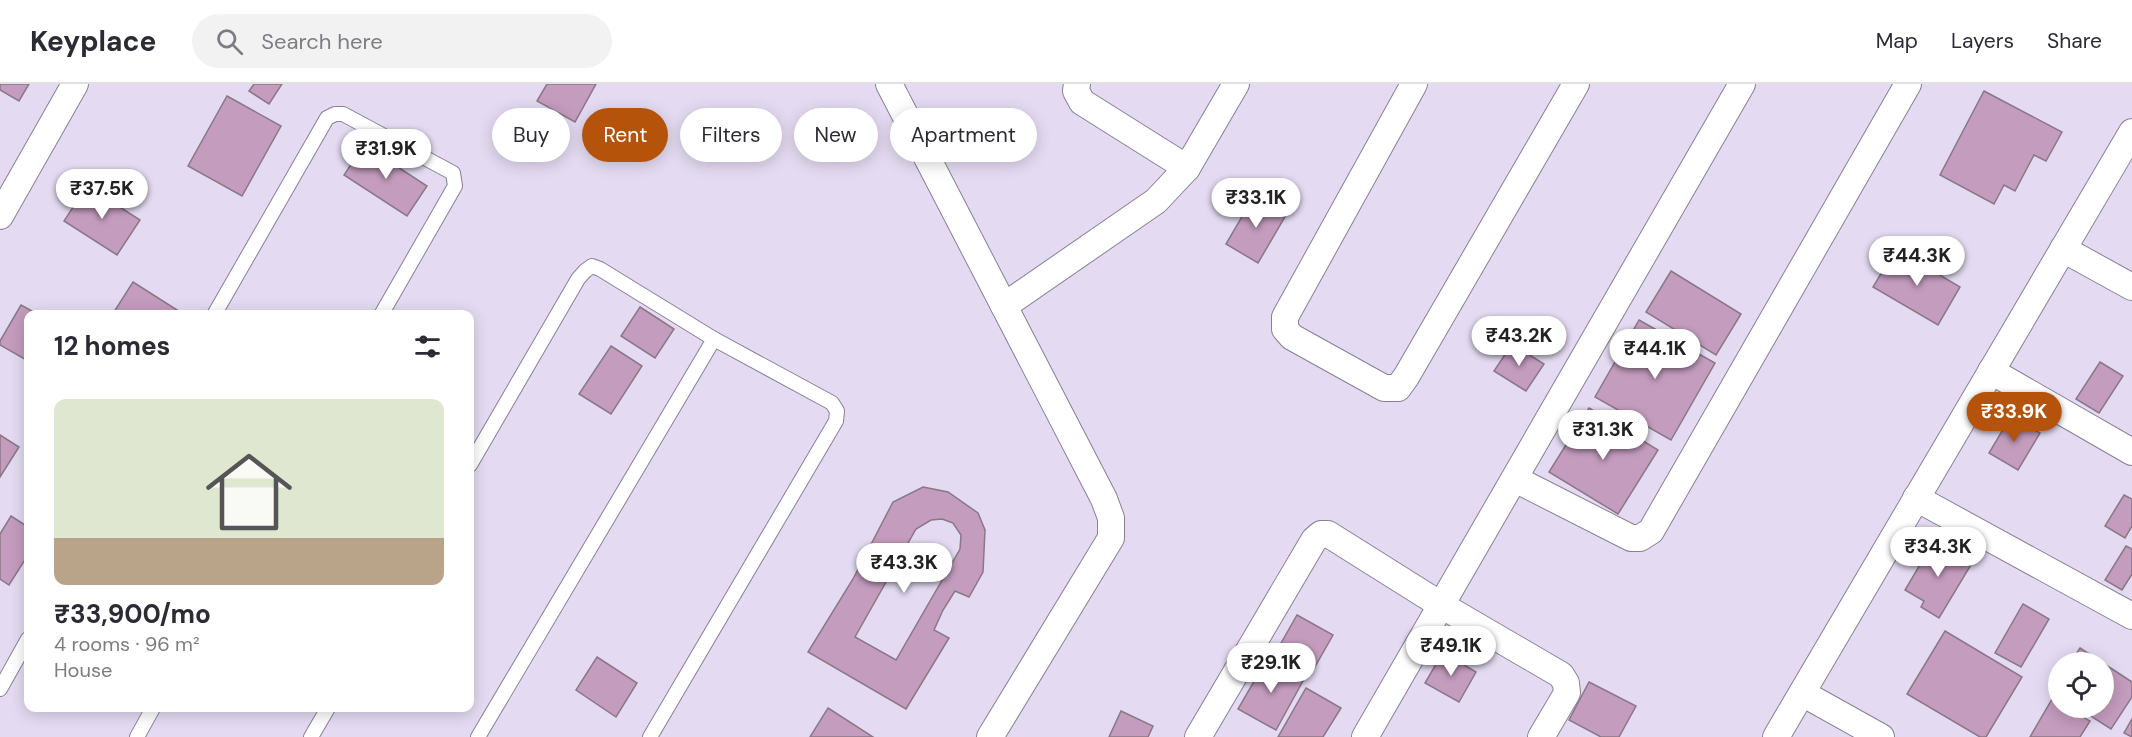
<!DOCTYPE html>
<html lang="en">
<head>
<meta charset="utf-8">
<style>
	:root { --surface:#fff; --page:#f2f2f3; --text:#2b2b33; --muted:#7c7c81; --line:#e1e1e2; --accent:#b45309 }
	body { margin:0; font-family:"DM Sans",sans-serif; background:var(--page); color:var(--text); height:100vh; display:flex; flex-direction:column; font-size:22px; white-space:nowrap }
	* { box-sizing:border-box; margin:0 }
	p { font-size:20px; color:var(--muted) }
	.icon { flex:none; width:33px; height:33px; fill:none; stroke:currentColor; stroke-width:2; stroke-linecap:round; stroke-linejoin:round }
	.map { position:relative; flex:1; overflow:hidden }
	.details { position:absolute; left:24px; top:226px; width:450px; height:402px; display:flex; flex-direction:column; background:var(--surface); border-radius:12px; box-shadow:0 3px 15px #0003 }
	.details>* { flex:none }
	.guide { position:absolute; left:492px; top:24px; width:570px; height:54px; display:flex; gap:12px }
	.buttons { position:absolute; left:2048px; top:568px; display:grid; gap:12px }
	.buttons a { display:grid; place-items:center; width:66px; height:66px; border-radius:50%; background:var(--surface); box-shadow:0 3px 15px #0003; font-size:30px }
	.price { position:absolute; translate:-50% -51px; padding:0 14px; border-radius:21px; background:#fff; color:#222; font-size:20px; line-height:39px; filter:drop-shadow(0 2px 3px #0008) }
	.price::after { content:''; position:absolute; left:50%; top:36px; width:18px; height:14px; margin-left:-9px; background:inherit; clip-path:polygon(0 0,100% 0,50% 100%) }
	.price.on { background:var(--accent); color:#fff }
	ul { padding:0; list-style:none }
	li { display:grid; align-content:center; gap:12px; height:318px; padding:0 30px }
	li+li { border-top:2px solid var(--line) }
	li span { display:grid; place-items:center; height:186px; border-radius:12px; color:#555 }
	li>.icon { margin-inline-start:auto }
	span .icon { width:108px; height:108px; fill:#fffc; stroke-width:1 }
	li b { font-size:26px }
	h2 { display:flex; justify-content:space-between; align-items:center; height:72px; padding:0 30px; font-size:26px }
	.pill { padding:0 21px; border-radius:27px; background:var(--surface); box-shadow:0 3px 15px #0003; font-size:21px; line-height:54px }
	.pill.on { background:var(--accent); color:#fff }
	header { display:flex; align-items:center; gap:36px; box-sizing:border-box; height:84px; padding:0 30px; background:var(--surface); border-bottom:2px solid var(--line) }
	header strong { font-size:28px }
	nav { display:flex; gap:33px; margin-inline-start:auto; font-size:21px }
	.search { width:420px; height:54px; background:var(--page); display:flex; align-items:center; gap:15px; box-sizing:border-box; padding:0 21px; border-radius:33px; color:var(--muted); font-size:22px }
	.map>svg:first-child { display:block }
	.building { fill:#c49cbe; stroke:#8a7787; stroke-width:1.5; fill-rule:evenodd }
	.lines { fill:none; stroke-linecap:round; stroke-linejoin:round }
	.lane-casing { stroke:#898095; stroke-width:16 }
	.street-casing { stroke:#898095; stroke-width:28 }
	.lane { stroke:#fff; stroke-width:14 }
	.street { stroke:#fff; stroke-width:26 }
</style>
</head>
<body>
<header>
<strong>Keyplace</strong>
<div class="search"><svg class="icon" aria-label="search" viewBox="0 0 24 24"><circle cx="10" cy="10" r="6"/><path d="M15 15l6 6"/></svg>Search here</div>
<nav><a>Map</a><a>Layers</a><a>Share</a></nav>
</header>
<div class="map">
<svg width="2132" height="653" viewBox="0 0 2132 653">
	<rect width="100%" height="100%" fill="#e4dbf2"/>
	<!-- building -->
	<g class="building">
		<polygon points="0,0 29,0 19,17 0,6"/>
		<polygon points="254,0 282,0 269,20 249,7"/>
		<polygon points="547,0 596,0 575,38 537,17"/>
		<polygon points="1984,7 2062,48 2046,77 2034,71 2015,107 2004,101 1994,120 1940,91"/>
		<polygon points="227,12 281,42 242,112 188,82"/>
		<polygon points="364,61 427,102 407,132 344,91"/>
		<polygon points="87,102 140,136 117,171 64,137"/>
		<polygon points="1254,112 1286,131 1258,179 1226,160"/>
		<polygon points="1896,165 1960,203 1938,241 1873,203"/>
		<polygon points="1671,187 1741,230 1716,271 1646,228"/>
		<polygon points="133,198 177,226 173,231 112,231"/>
		<polygon points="21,221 39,231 28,231 28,277 0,261 0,257"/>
		<polygon points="640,223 674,245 655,274 621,252"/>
		<polygon points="1639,236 1715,279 1671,356 1595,313"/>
		<polygon points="1512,260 1544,280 1526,307 1494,287"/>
		<polygon points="611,262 642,282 611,330 579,310"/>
		<polygon points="2100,278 2123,292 2099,329 2076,315"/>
		<polygon points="1589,324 1658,366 1618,430 1549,388"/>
		<polygon points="2011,332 2040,349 2018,386 1989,369"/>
		<polygon points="0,351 19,363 0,393"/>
		<path d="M923,403L948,408L978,429L985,446L983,488L969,513L955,507L943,526L934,546L949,554L906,625L808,568L853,495L893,418ZM942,435L953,439L961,451L960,465L896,576L855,553L916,445L931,436Z"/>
		<polygon points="2124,411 2132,415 2132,442 2125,454 2105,442"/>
		<polygon points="11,432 28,443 28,471 9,501 0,495 0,450"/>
		<polygon points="1934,457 1972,479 1939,534 1921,523 1924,517 1905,506"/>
		<polygon points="2126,462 2132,465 2132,490 2122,506 2105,496"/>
		<polygon points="2023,520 2049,535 2021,583 1995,569"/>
		<polygon points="1297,531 1333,551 1312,588 1276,568"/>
		<polygon points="1945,547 2022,593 1986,653 1980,653 1907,610"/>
		<polygon points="2080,564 2132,598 2132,613 2111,645 2078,624 2103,624 2103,579 2070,579"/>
		<polygon points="1443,568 1476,588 1459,618 1425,599"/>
		<polygon points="597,573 637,599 616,633 576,606"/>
		<polygon points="1267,575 1304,595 1276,646 1238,625"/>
		<polygon points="2058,597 2058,611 2052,607"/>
		<polygon points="1589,598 1636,622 1619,653 1601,653 1569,636"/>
		<polygon points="1306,604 1341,624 1323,653 1278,653"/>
		<polygon points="2052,615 2058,619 2058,624 2067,624 2090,637 2080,653 2030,653"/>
		<polygon points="828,624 873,653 810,653"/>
		<polygon points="1121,627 1153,642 1148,653 1109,653"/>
		<polygon points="2132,635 2132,653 2124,649"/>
	</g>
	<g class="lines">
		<defs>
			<g id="lane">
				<polyline points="214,231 327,34 335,30 343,30 453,89 455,102 381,231"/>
				<polyline points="470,381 578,195 585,187 592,182 600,185 714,255 832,319 837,327 836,337 650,653"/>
				<polyline points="0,605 28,555"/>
				<polyline points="137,653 153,624"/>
				<polyline points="311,653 328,624"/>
				<polyline points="478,653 714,255"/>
			</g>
			<g id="street">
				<polyline points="889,0 1104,415 1111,434 1111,454 990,653"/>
				<polyline points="1077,0 1076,7 1082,18 1187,84"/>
				<polyline points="1414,0 1285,233 1285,245 1292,253 1384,304 1398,304 1406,293 1576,0"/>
				<polyline points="0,132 75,0"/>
				<polyline points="2063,165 2132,203"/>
				<polyline points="1004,222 1156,117 1187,84 1236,0"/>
				<polyline points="1991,287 2132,368"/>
				<polyline points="1515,395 1631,454 1640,454 1651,447 1908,0"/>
				<polyline points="1916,414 2132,532"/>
				<polyline points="1802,609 1881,653"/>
				<polyline points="1198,653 1314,456 1321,450 1328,450 1441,521 1561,591 1566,599 1567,609 1541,653"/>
				<polyline points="1365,653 1742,0"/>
				<polyline points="1776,653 2132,48"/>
			</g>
		</defs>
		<!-- lane casing -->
		<use href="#lane" class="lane-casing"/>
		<!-- street casing -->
		<use href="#street" class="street-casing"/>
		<!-- lane -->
		<use href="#lane" class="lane"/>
		<!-- street -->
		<use href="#street" class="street"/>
	</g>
</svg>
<div class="buttons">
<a><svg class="icon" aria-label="locate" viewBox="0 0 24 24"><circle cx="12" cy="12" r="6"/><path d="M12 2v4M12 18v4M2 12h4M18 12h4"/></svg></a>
</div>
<b class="price" style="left:386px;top:96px">₹31.9K</b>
<b class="price" style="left:102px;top:136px">₹37.5K</b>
<b class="price" style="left:1256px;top:145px">₹33.1K</b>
<b class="price" style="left:1917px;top:203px">₹44.3K</b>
<b class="price" style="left:1519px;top:283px">₹43.2K</b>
<b class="price" style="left:1655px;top:296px">₹44.1K</b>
<b class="price on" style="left:2014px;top:359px">₹33.9K</b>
<b class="price" style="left:1603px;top:377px">₹31.3K</b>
<b class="price" style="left:1938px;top:494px">₹34.3K</b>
<b class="price" style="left:904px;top:510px">₹43.3K</b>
<b class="price" style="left:1451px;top:593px">₹49.1K</b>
<b class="price" style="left:1271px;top:610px">₹29.1K</b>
<div class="guide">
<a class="pill">Buy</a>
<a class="pill on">Rent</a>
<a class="pill">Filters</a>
<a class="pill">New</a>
<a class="pill">Apartment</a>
</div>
<section class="details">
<h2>12 homes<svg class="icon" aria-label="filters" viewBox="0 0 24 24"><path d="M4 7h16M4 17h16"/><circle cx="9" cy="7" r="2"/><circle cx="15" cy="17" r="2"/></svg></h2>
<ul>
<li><span style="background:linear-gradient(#dfe7d0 75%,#b9a48a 0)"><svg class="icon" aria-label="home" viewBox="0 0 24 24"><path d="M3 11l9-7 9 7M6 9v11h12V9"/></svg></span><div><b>₹33,900/mo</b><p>4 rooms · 96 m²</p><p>House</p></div></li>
</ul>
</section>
</div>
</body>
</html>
